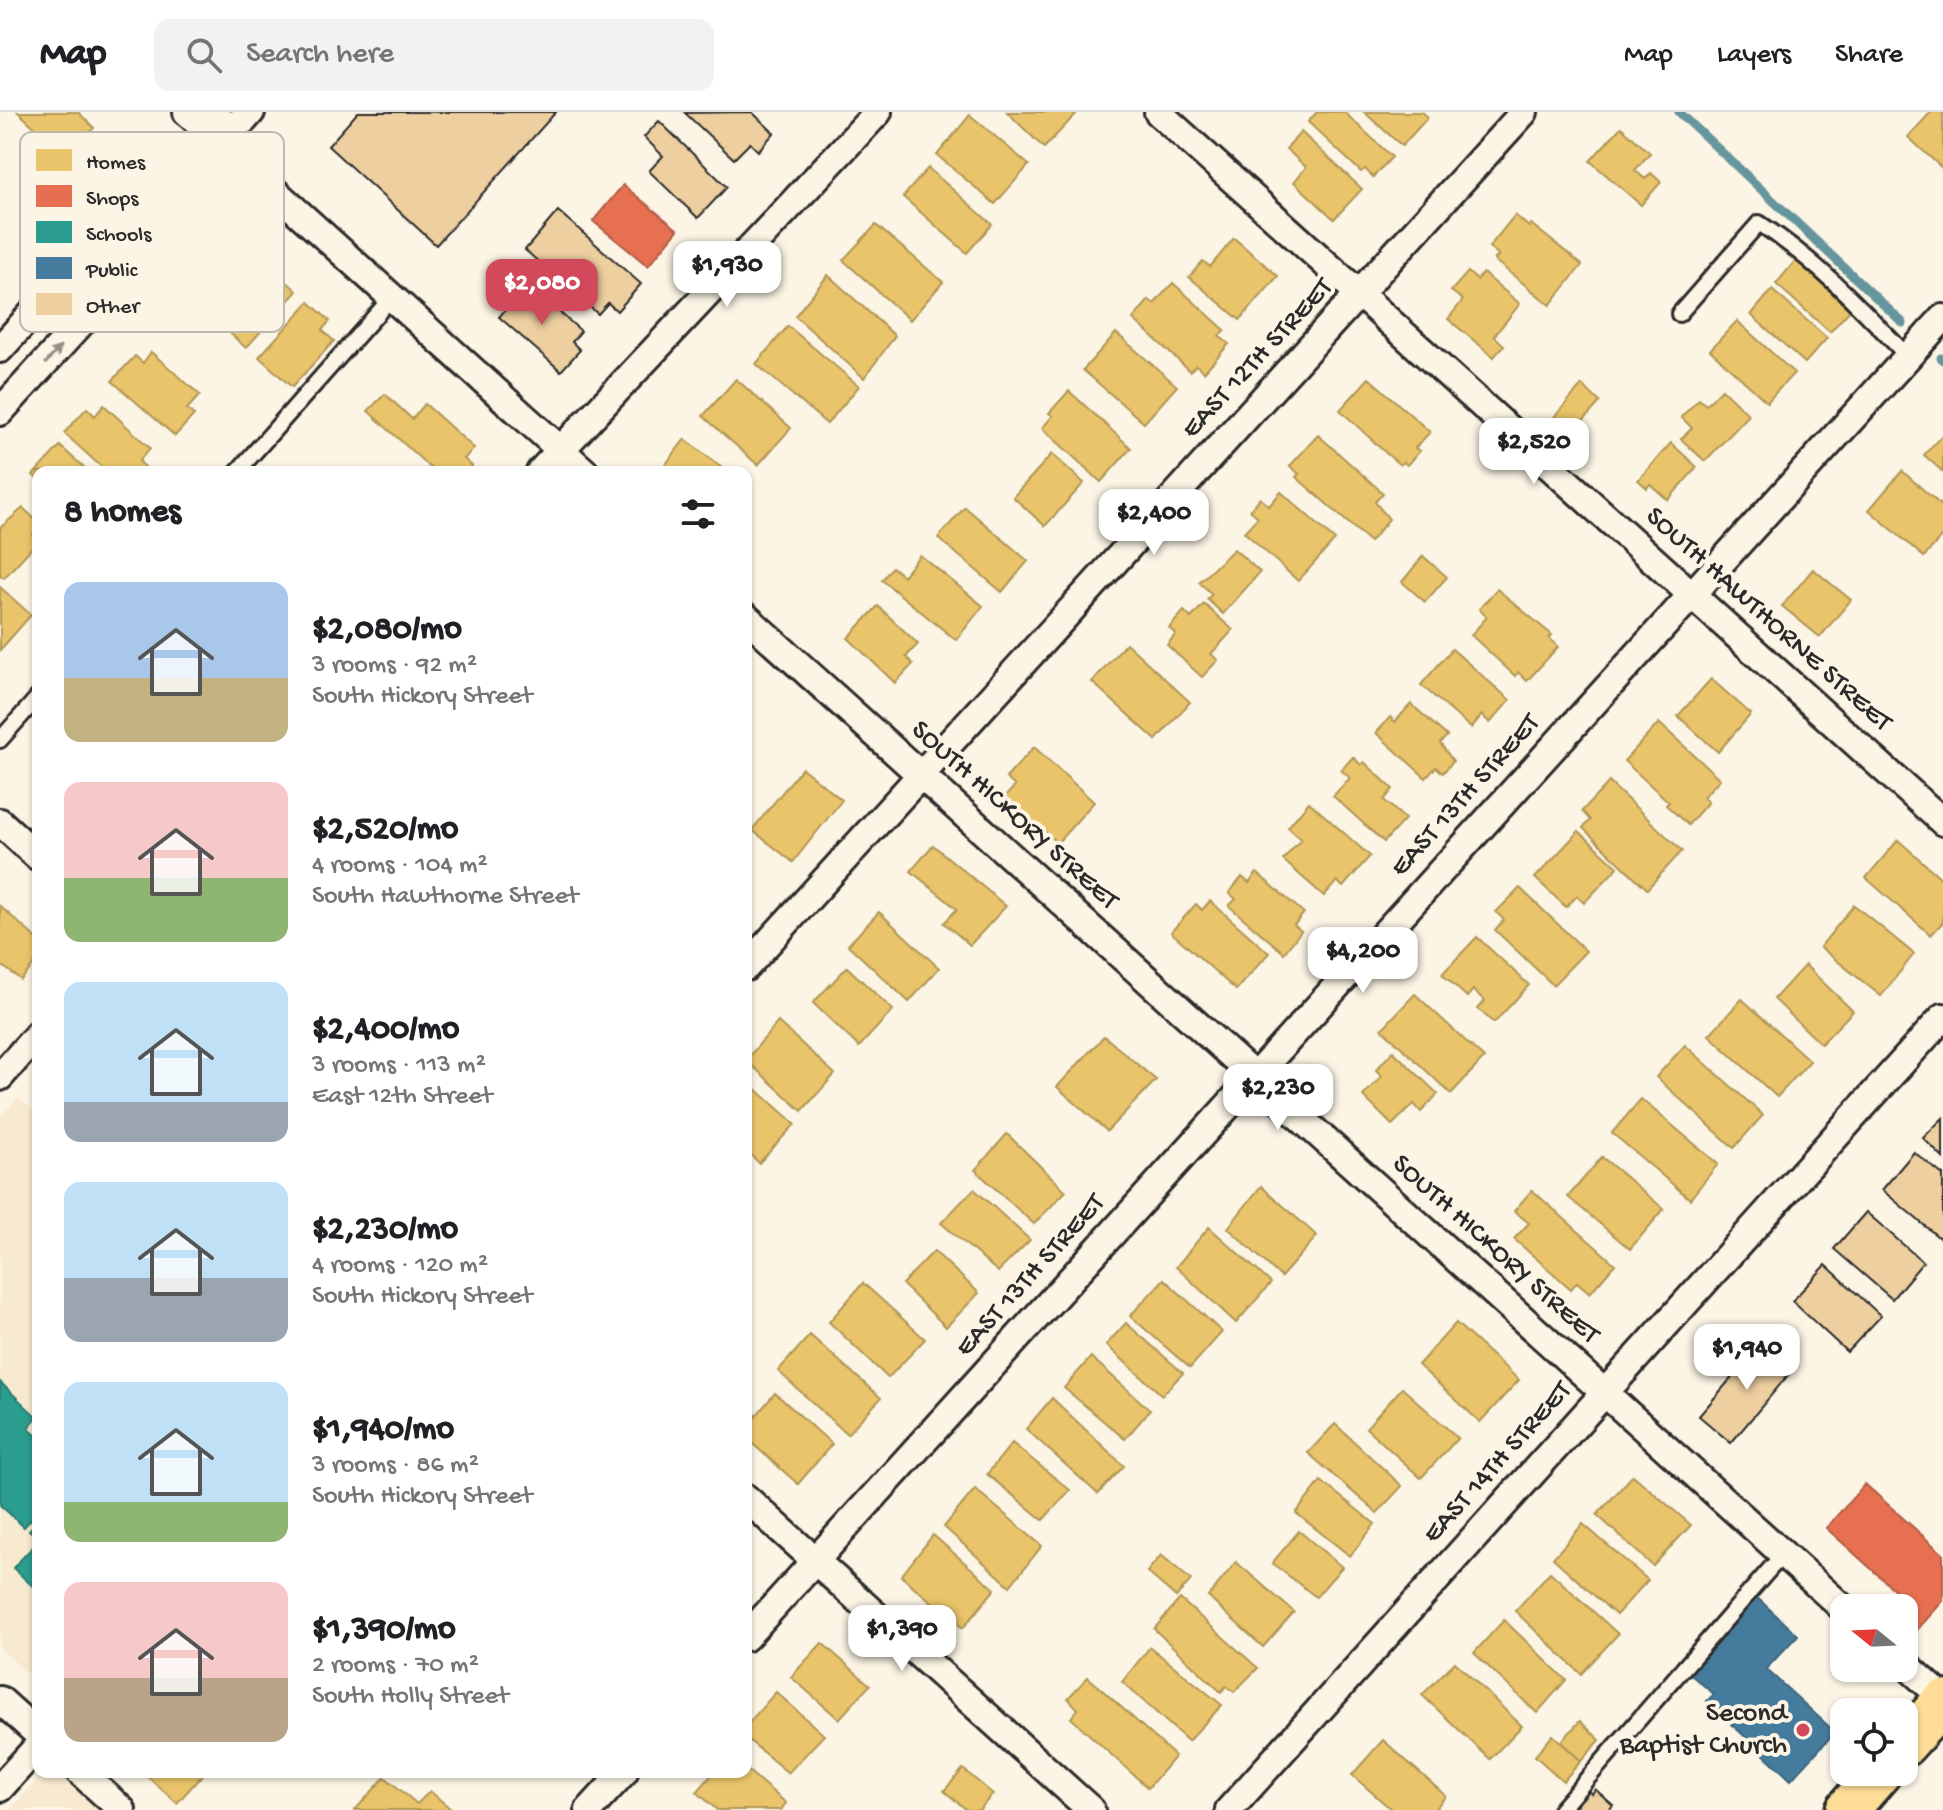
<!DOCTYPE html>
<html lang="en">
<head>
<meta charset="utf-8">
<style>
	:root { --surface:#fff; --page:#f2f2f2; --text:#202124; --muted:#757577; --line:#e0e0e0; --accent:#d1495b }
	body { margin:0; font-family:"Gochi Hand",sans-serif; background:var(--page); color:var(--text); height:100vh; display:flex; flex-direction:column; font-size:30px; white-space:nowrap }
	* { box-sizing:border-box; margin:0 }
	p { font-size:26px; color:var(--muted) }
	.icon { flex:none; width:44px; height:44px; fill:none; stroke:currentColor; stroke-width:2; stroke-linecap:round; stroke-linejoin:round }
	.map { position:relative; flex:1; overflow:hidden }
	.sheet { position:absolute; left:32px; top:354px; width:720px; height:1312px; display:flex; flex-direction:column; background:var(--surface); border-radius:16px; box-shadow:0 2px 6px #0004 }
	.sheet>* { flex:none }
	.needle { width:52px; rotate:288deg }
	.controls { position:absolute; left:1830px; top:1482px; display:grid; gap:16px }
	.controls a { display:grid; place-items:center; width:88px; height:88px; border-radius:16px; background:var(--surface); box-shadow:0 2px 6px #0004; font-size:40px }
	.price { position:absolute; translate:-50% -68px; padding:0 18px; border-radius:16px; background:#fff; color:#222; font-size:26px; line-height:52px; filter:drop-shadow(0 2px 4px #0008) }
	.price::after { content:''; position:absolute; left:50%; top:48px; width:24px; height:18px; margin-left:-12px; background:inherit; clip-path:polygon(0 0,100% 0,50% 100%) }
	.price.current { background:var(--accent); color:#fff }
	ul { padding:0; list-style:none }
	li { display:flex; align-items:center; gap:24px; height:200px; padding:0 32px }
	li span { display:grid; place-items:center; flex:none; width:224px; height:160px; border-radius:16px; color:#555 }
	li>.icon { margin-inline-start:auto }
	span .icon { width:96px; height:96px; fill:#fffc; stroke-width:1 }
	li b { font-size:34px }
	h2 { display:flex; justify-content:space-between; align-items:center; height:96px; padding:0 32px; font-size:34px }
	header { display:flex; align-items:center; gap:48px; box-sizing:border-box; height:112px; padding:0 40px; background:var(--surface); border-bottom:2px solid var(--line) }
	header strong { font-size:38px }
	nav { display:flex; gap:44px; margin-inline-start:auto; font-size:28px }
	.search { width:560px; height:72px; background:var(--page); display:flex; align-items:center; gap:20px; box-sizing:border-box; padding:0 28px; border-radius:16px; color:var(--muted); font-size:30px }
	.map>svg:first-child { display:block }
	.built { fill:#f8ead0 }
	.homes { fill:#e9c46a; stroke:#b09657; stroke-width:2 }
	.shops { fill:#e76f51; stroke:#af5b46; stroke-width:2 }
	.schools { fill:#2a9d8f; stroke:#2a7b71; stroke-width:2 }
	.public { fill:#457b9d; stroke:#3d637b; stroke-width:2 }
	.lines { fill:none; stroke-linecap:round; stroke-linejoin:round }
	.stream { stroke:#66969d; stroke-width:9 }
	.building { fill:#eecfa0; stroke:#2b2b2b; stroke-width:2 }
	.service-casing { stroke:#2b2b2b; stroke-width:20 }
	.minor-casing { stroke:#2b2b2b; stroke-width:32 }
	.primary-casing { stroke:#2b2b2b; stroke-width:48 }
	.service { stroke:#fcf5e5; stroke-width:14 }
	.minor { stroke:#fcf5e5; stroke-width:26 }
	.primary { stroke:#fedd96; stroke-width:42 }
	.oneway { fill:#949088 }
	.poi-dot { fill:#d1495b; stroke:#fcf5e5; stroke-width:3 }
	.labels { text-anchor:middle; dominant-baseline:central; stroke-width:8; stroke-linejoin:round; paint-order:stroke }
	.street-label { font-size:28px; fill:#2b2b2b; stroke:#fcf5e5 }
	.poi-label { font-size:28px; fill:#2b2b2b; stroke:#fcf5e5; text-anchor:end }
	.key { fill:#fcf5e5; stroke:#bdb8ad; stroke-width:2 }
	.key-label { font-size:22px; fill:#2b2b2b }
</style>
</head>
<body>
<header>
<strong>Map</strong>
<div class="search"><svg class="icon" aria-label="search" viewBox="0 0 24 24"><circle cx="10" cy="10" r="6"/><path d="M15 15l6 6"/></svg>Search here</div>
<nav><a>Map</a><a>Layers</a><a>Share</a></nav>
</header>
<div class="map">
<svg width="1943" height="1698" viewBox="0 0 1943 1698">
	<rect width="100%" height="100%" fill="#fcf5e5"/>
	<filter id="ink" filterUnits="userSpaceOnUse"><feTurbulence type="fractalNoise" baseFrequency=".0125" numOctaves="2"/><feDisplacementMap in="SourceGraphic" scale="16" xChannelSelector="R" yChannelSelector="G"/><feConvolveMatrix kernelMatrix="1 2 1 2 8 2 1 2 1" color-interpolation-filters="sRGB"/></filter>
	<g filter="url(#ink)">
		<!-- built -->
		<g class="built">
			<polygon points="18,985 38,1003 38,1571 0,1537 0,1006"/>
			<polygon points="44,1660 60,1660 102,1698 10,1698"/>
		</g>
		<!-- homes -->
		<g class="homes">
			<polygon points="18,0 78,0 94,16 89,21 109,40 89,61 83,56 81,58"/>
			<polygon points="1007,0 1078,0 1044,36"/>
			<polygon points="1317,0 1344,0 1392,45 1373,65 1365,57 1361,60 1308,10"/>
			<polygon points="1364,0 1422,0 1428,5 1402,34"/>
			<polygon points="1931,0 1943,0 1943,57 1908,25"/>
			<polygon points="970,3 1029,53 995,92 937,43"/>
			<polygon points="1621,15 1650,41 1635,58 1645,67 1651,61 1661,70 1641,93 1590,49"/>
			<polygon points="1301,20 1362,77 1334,107 1294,70 1306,55 1286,37"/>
			<polygon points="928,56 992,112 967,141 903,85"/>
			<polygon points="1515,103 1529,115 1531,112 1582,153 1550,193 1494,148 1499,143 1489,135"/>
			<polygon points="876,113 943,170 910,208 843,148"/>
			<polygon points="1234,126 1278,164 1240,208 1189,165 1203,149 1210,155"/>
			<polygon points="1796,148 1851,197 1830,220 1776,172"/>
			<polygon points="272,156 297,179 246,236 221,213"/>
			<polygon points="1468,160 1477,168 1483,161 1520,192 1494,224 1504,233 1494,245 1448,207 1463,188 1451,179"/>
			<polygon points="828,163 895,224 864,266 795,204"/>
			<polygon points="1173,171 1225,218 1219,224 1229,232 1204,260 1196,253 1190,259 1133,207 1149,188 1154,192"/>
			<polygon points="1772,178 1827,226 1805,251 1751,203"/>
			<polygon points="309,190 330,209 322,218 334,229 292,275 259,245"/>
			<polygon points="1737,209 1794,261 1767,290 1710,238"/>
			<polygon points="788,214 859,274 827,312 756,252"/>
			<polygon points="1116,221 1177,274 1144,311 1083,258"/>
			<polygon points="151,240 200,283 187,297 194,303 175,324 112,269 135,244 143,251"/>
			<polygon points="1369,266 1430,320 1415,336 1420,339 1407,353 1403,350 1400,353 1387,342 1340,298"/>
			<polygon points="736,267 791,316 758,353 703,304"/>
			<polygon points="1582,273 1600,290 1568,326 1550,310"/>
			<polygon points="1722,277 1749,303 1705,349 1681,327 1692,316 1681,305 1699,287 1706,293"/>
			<polygon points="1069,279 1131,336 1101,370 1042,316 1053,304 1049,301"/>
			<polygon points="385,282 412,307 425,292 474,336 464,347 472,354 467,360 435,360 368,299"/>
			<polygon points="104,293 150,336 139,349 145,355 140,360 107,360 64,321 87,296 95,304"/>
			<polygon points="1943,322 1943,360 1924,343"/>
			<polygon points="1318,323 1383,381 1375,390 1389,407 1370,430 1296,365 1299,362 1290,354"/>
			<polygon points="685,327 727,360 660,360"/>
			<polygon points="1671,331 1697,355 1668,388 1650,372 1647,376 1638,368"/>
			<polygon points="60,334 89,360 38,360 38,368 33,363"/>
			<polygon points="1052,342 1084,371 1045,414 1013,385"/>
			<polygon points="1902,359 1943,395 1943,423 1924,445 1869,398"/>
			<polygon points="1281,380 1335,428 1298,469 1244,420 1258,405 1250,398 1260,386 1269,394"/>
			<polygon points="965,395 1028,449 1002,480 938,426"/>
			<polygon points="23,396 38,410 33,423 38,429 4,466 0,463 0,416"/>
			<polygon points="1234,437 1260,460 1223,502 1207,487 1212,482 1199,470"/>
			<polygon points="920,443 983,494 956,528 882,468 892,455 903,464"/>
			<polygon points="1423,444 1447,465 1425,490 1402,470"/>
			<polygon points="1813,457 1851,488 1820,525 1782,494"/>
			<polygon points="0,475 31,503 0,538"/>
			<polygon points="1497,477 1552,523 1549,526 1558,535 1527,569 1518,560 1515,564 1471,523 1487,505 1479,497"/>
			<polygon points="1204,492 1233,518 1211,542 1218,548 1202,565 1167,533 1176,522 1169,516 1184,499 1191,506"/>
			<polygon points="878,494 918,532 906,545 913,552 895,571 848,526"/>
			<polygon points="1126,531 1190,590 1156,628 1092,570"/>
			<polygon points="1452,537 1510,588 1490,611 1482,603 1471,616 1421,573"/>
			<polygon points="1711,567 1751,602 1718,640 1678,604"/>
			<polygon points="1411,592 1447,624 1440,631 1453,649 1443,661 1436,655 1426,666 1376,621 1390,605 1395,610"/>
			<polygon points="1659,611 1720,667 1703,685 1708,690 1688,713 1666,693 1669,690 1624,649"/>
			<polygon points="1034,635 1094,690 1057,731 1043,718 1039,722 1005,685 1015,674 1006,666"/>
			<polygon points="1353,645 1361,653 1364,650 1393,677 1384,688 1405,707 1384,730 1333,684 1350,666 1341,658"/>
			<polygon points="802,656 842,688 793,750 752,718"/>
			<polygon points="1609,670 1682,739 1647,777 1583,716 1590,708 1582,699"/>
			<polygon points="1309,690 1370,744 1343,775 1337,769 1324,784 1283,748 1301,727 1288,715"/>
			<polygon points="1579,719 1618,755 1584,791 1577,784 1566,795 1535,766"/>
			<polygon points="1898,728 1943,768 1943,810 1931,823 1866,766"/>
			<polygon points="933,733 1006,794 970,833 944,811 957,797 911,759"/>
			<polygon points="1257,761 1304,801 1294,813 1301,819 1284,841 1229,794 1236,787 1229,781 1242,765 1249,771"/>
			<polygon points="1520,776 1586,839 1553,873 1495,818 1504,808 1496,800"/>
			<polygon points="1210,789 1269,841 1236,878 1171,820 1196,792 1202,798"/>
			<polygon points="1854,793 1914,842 1881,884 1820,835"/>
			<polygon points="0,794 38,828 38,848 21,868 0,852"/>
			<polygon points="879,800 939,856 909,890 848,833"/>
			<polygon points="1477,825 1529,873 1494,911 1478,897 1485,889 1473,878 1467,885 1442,862"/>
			<polygon points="1805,853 1853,899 1821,932 1774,887"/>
			<polygon points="847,855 893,898 859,935 813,891"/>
			<polygon points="1415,882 1484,946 1451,982 1382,917"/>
			<polygon points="1742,887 1810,949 1777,985 1709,923"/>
			<polygon points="778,910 835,962 802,999 746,948"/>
			<polygon points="1104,924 1156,968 1107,1019 1057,975"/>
			<polygon points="1685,933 1763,1003 1734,1036 1656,965"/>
			<polygon points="1393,939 1438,982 1421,1000 1414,992 1392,1013 1363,984 1382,964 1376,958"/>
			<polygon points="746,968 795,1012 759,1051 746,1038"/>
			<polygon points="1641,987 1718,1052 1690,1087 1612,1021"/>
			<polygon points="1007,1022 1066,1079 1034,1112 975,1058"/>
			<polygon points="1602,1045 1664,1097 1630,1137 1568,1085"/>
			<polygon points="1261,1074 1317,1124 1281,1165 1228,1116"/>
			<polygon points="974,1077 1030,1128 998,1160 941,1111"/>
			<polygon points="1532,1078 1615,1152 1590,1181 1577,1170 1571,1177 1514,1127 1529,1111 1514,1099"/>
			<polygon points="1209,1115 1271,1171 1236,1211 1176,1155"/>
			<polygon points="934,1139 979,1181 946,1215 902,1172"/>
			<polygon points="1164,1167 1222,1220 1190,1256 1130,1204"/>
			<polygon points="863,1171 925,1227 888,1266 829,1210"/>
			<polygon points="1126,1211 1183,1261 1162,1283 1106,1233"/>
			<polygon points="1456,1211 1519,1268 1480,1310 1418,1253"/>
			<polygon points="810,1223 881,1286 847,1322 778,1259"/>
			<polygon points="1091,1245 1150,1298 1125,1327 1064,1276"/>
			<polygon points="1402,1276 1458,1326 1421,1366 1366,1316"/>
			<polygon points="775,1281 832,1332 798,1372 746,1326 746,1316"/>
			<polygon points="1052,1286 1124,1354 1098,1382 1026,1317"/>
			<polygon points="1335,1312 1402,1374 1377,1401 1308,1341"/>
			<polygon points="1012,1331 1070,1378 1043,1408 987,1362"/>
			<polygon points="1633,1363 1691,1413 1653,1454 1597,1403"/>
			<polygon points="1321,1369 1375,1412 1350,1444 1296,1401"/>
			<polygon points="975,1377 1042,1434 1010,1474 944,1415"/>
			<polygon points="1583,1412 1648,1468 1616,1503 1553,1446"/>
			<polygon points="1299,1419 1342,1455 1316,1485 1272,1451"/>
			<polygon points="933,1423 995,1477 963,1516 901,1464"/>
			<polygon points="1161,1443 1191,1468 1176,1485 1147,1460"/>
			<polygon points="1236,1450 1294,1500 1263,1535 1208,1485"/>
			<polygon points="1550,1460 1618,1522 1581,1562 1515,1499"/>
			<polygon points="1180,1487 1258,1556 1234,1580 1226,1574 1221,1580 1154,1517"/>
			<polygon points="1504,1508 1566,1568 1537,1601 1474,1541"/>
			<polygon points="822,1531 870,1573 839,1607 791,1565"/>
			<polygon points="1150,1535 1222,1593 1188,1629 1122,1570"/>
			<polygon points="1455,1550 1522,1614 1490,1647 1422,1583"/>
			<polygon points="1088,1565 1175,1644 1148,1676 1071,1606 1078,1597 1068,1586"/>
			<polygon points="776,1580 824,1623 788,1661 746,1626 746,1614"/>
			<polygon points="1580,1609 1600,1628 1581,1649 1561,1630"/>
			<polygon points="1553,1623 1581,1649 1563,1669 1535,1644"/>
			<polygon points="1383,1628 1446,1684 1434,1698 1392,1698 1352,1663"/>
			<polygon points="746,1657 786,1691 781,1698 717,1698 697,1680 714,1660 746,1660"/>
			<polygon points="963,1657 993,1682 979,1698 967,1698 944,1679"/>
			<polygon points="142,1660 205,1660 177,1691"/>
			<polygon points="385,1665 417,1692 430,1679 452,1698 355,1698"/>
		</g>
		<!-- shops -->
		<g class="shops">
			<polygon points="623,73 678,118 648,154 593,109"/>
			<polygon points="1865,1372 1943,1442 1943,1489 1917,1518 1904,1507 1903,1496 1908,1490 1826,1416"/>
		</g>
		<!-- schools -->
		<g class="schools">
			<polygon points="0,1270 37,1305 28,1316 38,1325 38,1426 29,1418 38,1409 33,1405 24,1415 0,1393"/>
			<polygon points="38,1429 38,1479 13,1456"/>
		</g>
		<!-- public -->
		<polygon class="public" points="1753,1482 1798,1523 1766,1557 1835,1620 1791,1668 1707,1589 1714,1582 1686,1559"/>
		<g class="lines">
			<!-- stream -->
			<g class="stream">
				<polyline points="1679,0 1903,211"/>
				<polyline points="1941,246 1943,248"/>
			</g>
		</g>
		<!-- building -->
		<g class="building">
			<polygon points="358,0 556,0 436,133 328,34"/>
			<polygon points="752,0 774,21 758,39 750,31 734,47 685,1"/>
			<polygon points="659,9 727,75 698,106 649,59 663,44 644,25"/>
			<polygon points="558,99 641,172 617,199 608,191 598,202 525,138"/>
			<polygon points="527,172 581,219 572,230 580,238 561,259 499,205"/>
			<polygon points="1943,1006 1943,1046 1923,1026"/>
			<polygon points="1914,1040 1943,1063 1943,1129 1882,1078"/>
			<polygon points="1866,1100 1923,1150 1892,1187 1834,1137"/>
			<polygon points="1826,1153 1881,1204 1847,1240 1792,1189"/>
			<polygon points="1763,1229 1794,1256 1731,1331 1699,1304"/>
			<polygon points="1595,1677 1613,1693 1609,1698 1572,1698 1589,1679 1592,1682"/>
		</g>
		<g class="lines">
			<defs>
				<g id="service">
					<path d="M1679,202L1759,111C1816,148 1861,196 1908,245"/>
					<polyline points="237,360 392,185"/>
					<polyline points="0,628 38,585"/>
					<polyline points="1560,1698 1783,1442"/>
				</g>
				<g id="minor">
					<polyline points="187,0 585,360"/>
					<polyline points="1158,0 1943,710"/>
					<polyline points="0,237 162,59 211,22 244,8 251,0"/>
					<polyline points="0,300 145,141 203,58 216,0"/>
					<polyline points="540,360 878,0"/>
					<polyline points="746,505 1844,1497"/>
					<polyline points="0,710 38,745"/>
					<polyline points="746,855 1524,0"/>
					<polyline points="0,965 38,922"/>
					<polyline points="746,1386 1091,1698"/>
					<polyline points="746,1525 1943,206"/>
					<polyline points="1904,1551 1943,1586"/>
					<polyline points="0,1588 38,1622"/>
					<polyline points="80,1660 122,1698"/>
					<polyline points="0,1676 38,1634"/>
					<polyline points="589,1698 624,1660"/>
					<polyline points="1229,1698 1943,905"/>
				</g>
				<g id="primary">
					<polyline points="1904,1633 1943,1590"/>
					<polyline points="1847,1698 1880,1660"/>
				</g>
			</defs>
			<!-- service casing -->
			<use href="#service" class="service-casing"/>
			<!-- minor casing -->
			<use href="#minor" class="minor-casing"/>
			<!-- primary casing -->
			<use href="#primary" class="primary-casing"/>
			<!-- service -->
			<use href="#service" class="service"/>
			<!-- minor -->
			<use href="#minor" class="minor"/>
			<!-- primary -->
			<use href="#primary" class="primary"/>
		</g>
		<!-- one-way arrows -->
		<defs><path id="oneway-solid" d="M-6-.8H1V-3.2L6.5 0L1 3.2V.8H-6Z" transform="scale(2)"/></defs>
		<use class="oneway" href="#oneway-solid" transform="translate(53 243) rotate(-48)"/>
	</g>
	<!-- markers -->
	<circle class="poi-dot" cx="1803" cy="1618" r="8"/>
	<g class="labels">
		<!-- street labels -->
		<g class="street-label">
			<text transform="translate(1258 247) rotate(-47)">EAST 12TH STREET</text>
			<text transform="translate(1768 508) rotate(42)">SOUTH HAWTHORNE STREET</text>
			<text transform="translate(1466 684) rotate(-48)">EAST 13TH STREET</text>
			<text transform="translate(1014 704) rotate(42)">SOUTH HICKORY STREET</text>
			<text transform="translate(1495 1138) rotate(42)">SOUTH HICKORY STREET</text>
			<text transform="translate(1031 1164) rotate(-48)">EAST 13TH STREET</text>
			<text transform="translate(1498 1351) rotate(-48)">EAST 14TH STREET</text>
		</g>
		<!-- poi labels -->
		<g class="poi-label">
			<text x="1787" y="1602">Second<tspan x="1787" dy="32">Baptist Church</tspan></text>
		</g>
	</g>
	<!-- legend -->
	<rect x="20" y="20" width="264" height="200" rx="12" class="key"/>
	<rect x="36" y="37" width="36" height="22" fill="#e9c46a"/>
	<rect x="36" y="73" width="36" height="22" fill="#e76f51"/>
	<rect x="36" y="109" width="36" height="22" fill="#2a9d8f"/>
	<rect x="36" y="145" width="36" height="22" fill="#457b9d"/>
	<rect x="36" y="181" width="36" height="22" fill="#eecfa0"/>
	<g class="key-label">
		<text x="86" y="56">Homes</text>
		<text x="86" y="92">Shops</text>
		<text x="86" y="128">Schools</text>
		<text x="86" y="164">Public</text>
		<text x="86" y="200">Other</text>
	</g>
</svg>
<div class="controls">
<a><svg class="needle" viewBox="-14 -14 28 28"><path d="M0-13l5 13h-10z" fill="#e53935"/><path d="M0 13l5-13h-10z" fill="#757577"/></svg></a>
<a><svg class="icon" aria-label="locate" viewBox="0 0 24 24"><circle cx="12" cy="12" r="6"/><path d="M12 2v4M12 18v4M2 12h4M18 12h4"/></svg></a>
</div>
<b class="price" style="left:727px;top:197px">$1,930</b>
<b class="price current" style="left:542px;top:215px">$2,080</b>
<b class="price" style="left:1534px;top:374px">$2,520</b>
<b class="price" style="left:1154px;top:445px">$2,400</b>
<b class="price" style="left:1363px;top:883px">$4,200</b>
<b class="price" style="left:1278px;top:1020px">$2,230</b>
<b class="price" style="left:1747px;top:1280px">$1,940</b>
<b class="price" style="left:902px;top:1561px">$1,390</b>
<section class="sheet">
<h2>8 homes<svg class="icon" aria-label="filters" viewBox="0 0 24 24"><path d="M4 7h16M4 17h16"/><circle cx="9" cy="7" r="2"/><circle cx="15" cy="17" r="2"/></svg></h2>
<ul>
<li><span style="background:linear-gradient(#a9c7e8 60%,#c2b280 0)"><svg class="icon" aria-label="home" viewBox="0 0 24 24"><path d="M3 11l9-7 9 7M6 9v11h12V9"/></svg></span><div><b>$2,080/mo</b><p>3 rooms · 92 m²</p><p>South Hickory Street</p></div></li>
<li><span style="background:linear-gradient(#f6c9c9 60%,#8fb573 0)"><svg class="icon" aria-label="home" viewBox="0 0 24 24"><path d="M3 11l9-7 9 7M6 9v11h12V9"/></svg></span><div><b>$2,520/mo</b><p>4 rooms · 104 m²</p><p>South Hawthorne Street</p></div></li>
<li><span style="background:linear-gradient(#bfe0f5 75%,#9aa5b1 0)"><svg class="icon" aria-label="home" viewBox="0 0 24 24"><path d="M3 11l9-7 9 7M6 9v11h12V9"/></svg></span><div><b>$2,400/mo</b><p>3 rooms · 113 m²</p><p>East 12th Street</p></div></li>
<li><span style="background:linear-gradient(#bfe0f5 60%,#9aa5b1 0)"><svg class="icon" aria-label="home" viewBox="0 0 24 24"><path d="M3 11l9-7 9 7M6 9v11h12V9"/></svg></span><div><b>$2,230/mo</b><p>4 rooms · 120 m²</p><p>South Hickory Street</p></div></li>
<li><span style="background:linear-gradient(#bfe0f5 75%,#8fb573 0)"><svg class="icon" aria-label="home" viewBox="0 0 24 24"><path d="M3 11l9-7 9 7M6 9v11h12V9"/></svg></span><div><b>$1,940/mo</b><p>3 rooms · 86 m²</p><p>South Hickory Street</p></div></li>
<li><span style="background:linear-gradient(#f6c9c9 60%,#b9a48a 0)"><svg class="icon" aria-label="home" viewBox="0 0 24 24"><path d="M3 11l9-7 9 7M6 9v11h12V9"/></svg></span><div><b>$1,390/mo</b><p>2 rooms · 70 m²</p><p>South Holly Street</p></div></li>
</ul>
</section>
</div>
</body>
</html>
